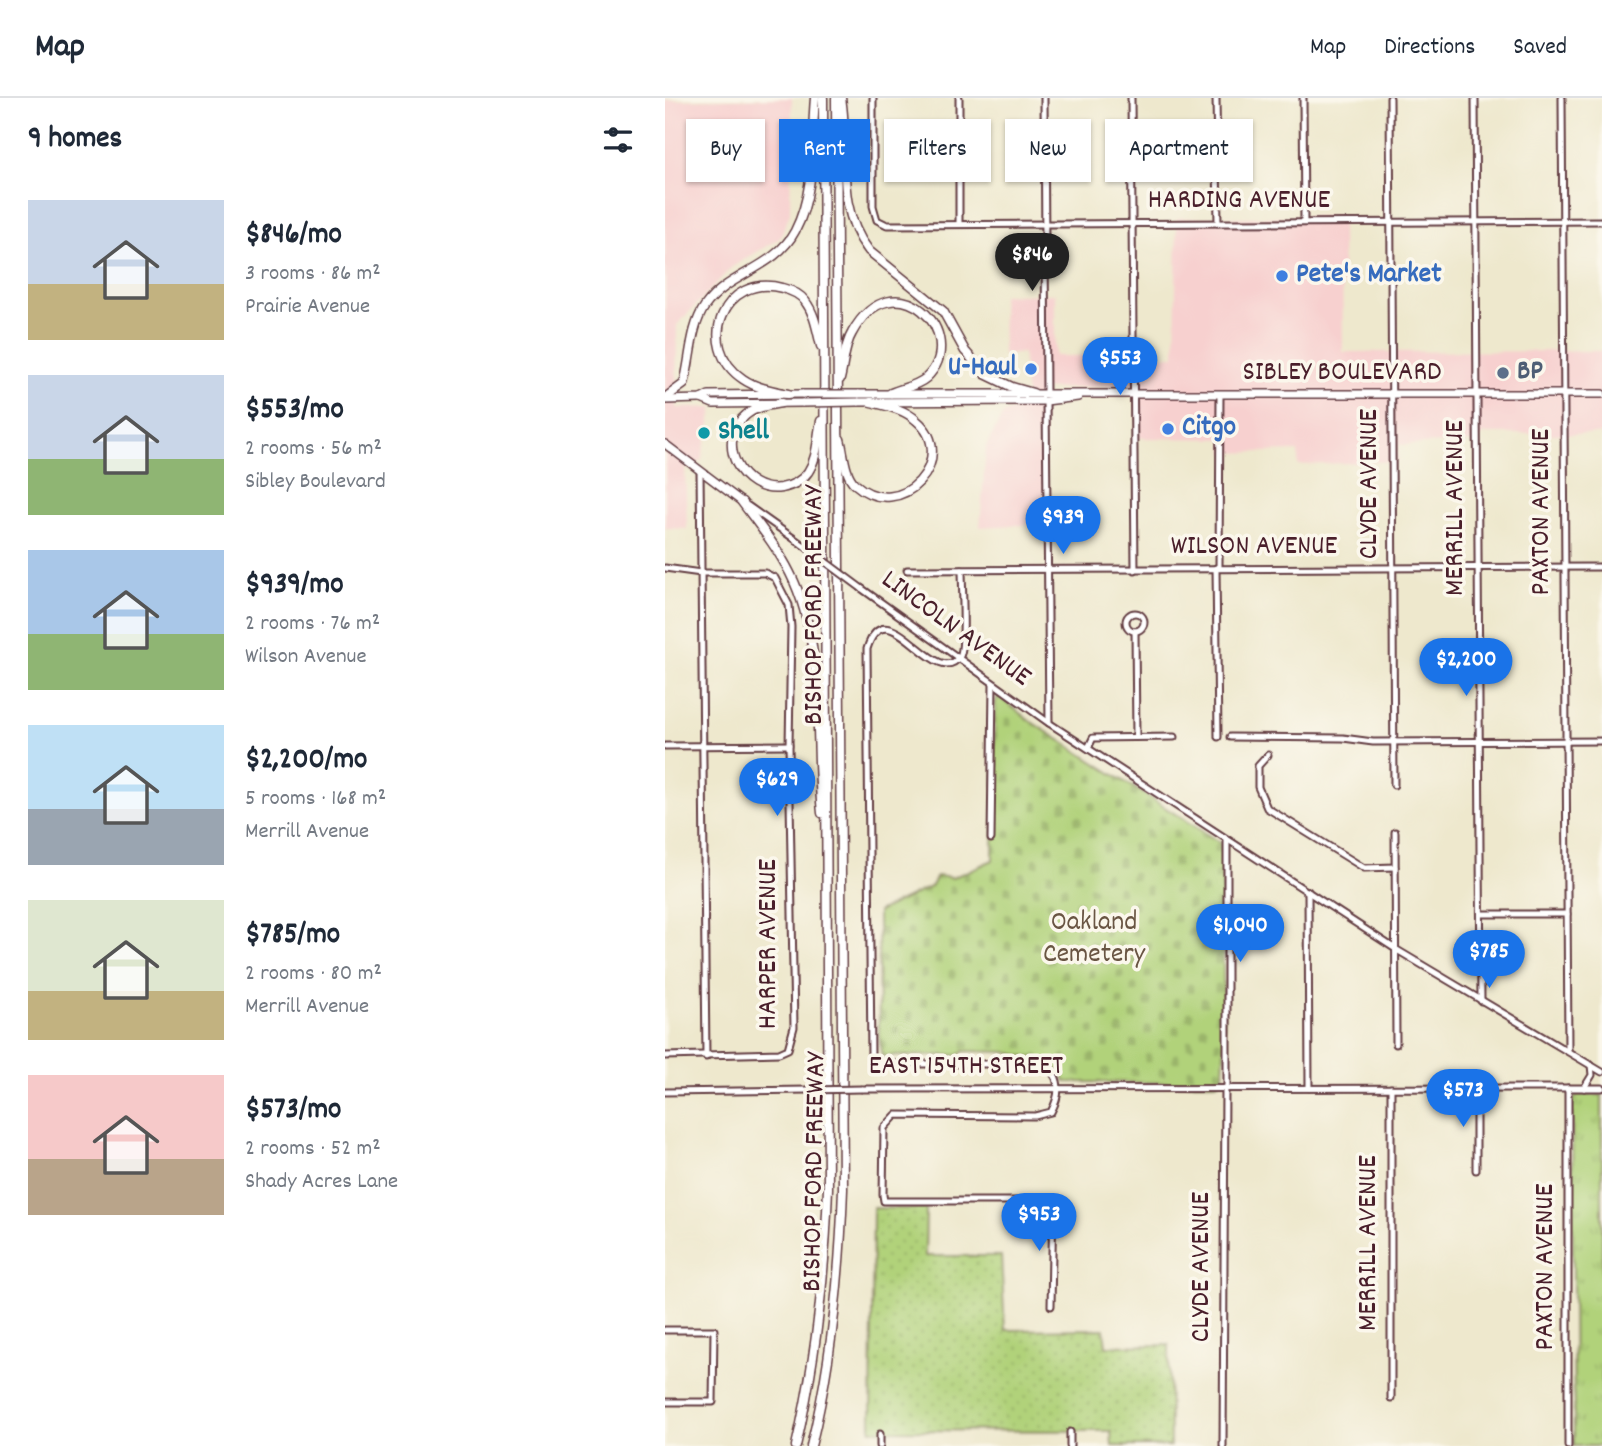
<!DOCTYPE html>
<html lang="en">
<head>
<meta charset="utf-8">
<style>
	:root { --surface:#fff; --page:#f2f2f3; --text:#1f2937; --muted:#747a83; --line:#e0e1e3; --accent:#1a73e8 }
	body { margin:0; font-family:Dekko,sans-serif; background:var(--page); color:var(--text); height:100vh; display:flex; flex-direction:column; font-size:26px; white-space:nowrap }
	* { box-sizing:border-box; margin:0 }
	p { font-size:23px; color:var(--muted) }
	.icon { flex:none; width:38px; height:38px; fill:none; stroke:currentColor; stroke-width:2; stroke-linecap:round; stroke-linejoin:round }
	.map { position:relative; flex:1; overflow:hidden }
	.drawer { display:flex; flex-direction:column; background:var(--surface); width:665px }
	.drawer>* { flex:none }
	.banner { position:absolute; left:21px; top:21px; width:665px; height:63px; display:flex; gap:14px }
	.price { position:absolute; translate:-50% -60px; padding:0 16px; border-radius:24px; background:var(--accent); color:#fff; font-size:23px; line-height:46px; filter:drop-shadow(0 2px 4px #0008) }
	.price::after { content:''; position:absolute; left:50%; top:42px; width:21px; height:16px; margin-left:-10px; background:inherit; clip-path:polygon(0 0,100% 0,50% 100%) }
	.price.selected { background:#222; color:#fff }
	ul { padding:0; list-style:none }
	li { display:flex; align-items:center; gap:21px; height:175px; padding:0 28px }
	li span { display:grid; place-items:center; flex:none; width:196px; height:140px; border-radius:0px; color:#555 }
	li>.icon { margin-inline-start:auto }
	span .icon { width:84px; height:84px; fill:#fffc; stroke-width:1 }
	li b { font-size:30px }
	h2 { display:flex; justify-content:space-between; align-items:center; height:84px; padding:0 28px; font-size:30px }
	.chip { padding:0 24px; border-radius:0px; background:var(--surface); box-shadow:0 2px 5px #0004; font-size:24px; line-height:63px }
	.chip.selected { background:var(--accent); color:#fff }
	header { display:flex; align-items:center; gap:42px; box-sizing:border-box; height:98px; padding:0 35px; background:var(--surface); border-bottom:2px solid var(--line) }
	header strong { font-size:33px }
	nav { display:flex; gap:38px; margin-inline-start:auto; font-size:24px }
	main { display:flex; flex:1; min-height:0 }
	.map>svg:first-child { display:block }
	.built { fill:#f7d0cf }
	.grass { fill:url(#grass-dots); stroke:#7e7852; stroke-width:2 }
	.cemetery { fill:url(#cemetery-stones); stroke:#7e7852; stroke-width:2 }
	.park { fill:url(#park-tufts); stroke:#7e7852; stroke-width:2 }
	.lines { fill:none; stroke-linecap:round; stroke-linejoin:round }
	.minor-casing { stroke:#633d43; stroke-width:9 }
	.major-casing { stroke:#633d43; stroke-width:10 }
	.highway-casing { stroke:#633d43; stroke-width:11 }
	.minor { stroke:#fff; stroke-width:5 }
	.major { stroke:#fff; stroke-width:7 }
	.highway { stroke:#fff; stroke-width:8 }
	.minor-bridge-casing { stroke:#633d43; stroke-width:9; stroke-linecap:butt }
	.major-bridge-casing { stroke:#633d43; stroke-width:10; stroke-linecap:butt }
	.minor-bridge { stroke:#fff; stroke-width:5 }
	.major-bridge { stroke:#fff; stroke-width:7 }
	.shop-dot { fill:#3f7fe0; stroke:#fbf7ec; stroke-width:2.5 }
	.service-dot { fill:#5c6f8a; stroke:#fbf7ec; stroke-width:2.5 }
	.culture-dot { fill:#0f9aa8; stroke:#fbf7ec; stroke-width:2.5 }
	.labels { text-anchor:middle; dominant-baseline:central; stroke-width:7; stroke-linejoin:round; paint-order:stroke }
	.street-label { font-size:28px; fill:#4a1f2b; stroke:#fbf7ec }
	.shop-label { font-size:28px; font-weight:bold; fill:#366cbe; stroke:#fbf7ec; text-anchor:start }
	.service-label { font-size:28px; font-weight:bold; fill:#4e5e75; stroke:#fbf7ec; text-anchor:start }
	.culture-label { font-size:28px; font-weight:bold; fill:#0d838f; stroke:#fbf7ec; text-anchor:start }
	.park-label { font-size:28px; fill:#695543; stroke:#fbf7ec }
</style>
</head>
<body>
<header>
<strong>Map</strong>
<nav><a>Map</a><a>Directions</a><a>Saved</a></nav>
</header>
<main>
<section class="drawer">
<h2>9 homes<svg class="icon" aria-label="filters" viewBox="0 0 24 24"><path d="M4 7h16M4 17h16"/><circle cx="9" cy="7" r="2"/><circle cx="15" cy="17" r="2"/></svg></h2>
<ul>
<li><span style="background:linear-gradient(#c9d6e8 60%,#c2b280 0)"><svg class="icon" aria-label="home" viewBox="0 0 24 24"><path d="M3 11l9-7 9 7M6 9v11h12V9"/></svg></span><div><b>$846/mo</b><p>3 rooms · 86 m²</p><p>Prairie Avenue</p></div></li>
<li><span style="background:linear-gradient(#c9d6e8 60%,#8fb573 0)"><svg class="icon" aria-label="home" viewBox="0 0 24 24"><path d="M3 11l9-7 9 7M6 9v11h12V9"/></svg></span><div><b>$553/mo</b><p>2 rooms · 56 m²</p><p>Sibley Boulevard</p></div></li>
<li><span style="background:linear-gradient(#a9c7e8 60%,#8fb573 0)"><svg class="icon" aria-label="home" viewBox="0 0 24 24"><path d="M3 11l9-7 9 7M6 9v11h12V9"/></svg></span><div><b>$939/mo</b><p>2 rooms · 76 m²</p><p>Wilson Avenue</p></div></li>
<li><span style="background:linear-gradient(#bfe0f5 60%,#9aa5b1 0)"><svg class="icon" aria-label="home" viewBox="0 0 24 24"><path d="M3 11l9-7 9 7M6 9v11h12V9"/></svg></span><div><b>$2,200/mo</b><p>5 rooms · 168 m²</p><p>Merrill Avenue</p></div></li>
<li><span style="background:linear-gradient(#dfe7d0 65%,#c2b280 0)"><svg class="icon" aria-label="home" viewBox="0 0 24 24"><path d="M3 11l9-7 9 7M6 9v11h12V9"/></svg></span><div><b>$785/mo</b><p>2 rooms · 80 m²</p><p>Merrill Avenue</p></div></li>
<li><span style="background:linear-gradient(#f6c9c9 60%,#b9a48a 0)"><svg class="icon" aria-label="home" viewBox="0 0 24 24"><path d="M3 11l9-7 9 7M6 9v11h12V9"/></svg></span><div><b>$573/mo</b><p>2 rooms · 52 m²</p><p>Shady Acres Lane</p></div></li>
</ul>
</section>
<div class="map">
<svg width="937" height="1348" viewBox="0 0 937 1348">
	<defs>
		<pattern id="grass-dots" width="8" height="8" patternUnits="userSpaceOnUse" patternTransform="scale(1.75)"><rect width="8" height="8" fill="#b1d27a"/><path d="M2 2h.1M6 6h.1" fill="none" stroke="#9ab46a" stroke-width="1.8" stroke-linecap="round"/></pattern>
		<pattern id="cemetery-stones" width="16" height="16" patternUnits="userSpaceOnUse" patternTransform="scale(1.75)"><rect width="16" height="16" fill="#b1d27a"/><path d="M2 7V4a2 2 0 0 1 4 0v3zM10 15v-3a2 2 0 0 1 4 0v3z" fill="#9ab46a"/></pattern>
		<pattern id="park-tufts" width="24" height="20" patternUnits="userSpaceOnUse" patternTransform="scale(1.75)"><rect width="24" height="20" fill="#b1d27a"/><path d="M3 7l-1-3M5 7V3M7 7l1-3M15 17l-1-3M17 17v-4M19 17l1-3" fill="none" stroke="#9ab46a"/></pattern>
	</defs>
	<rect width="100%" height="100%" fill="#fbf7ec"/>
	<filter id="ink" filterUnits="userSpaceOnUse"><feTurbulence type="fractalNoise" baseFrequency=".0143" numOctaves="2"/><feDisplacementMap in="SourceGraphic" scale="14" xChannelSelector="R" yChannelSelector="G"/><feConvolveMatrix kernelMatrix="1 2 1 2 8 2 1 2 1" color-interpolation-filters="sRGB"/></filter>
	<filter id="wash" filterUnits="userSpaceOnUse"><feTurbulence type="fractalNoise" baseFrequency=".00686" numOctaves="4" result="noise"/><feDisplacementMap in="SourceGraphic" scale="28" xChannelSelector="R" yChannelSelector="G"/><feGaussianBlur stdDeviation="1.57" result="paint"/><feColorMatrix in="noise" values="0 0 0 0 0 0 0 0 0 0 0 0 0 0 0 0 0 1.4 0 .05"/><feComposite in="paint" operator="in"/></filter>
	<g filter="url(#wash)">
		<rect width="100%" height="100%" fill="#eee8cd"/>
		<!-- built -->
		<g class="built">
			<polygon points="127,0 125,115 115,140 67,169 12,227 11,310 49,309 36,363 20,369 22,431 0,430 0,2"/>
			<polygon points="677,118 678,254 937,253 937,336 820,336 809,344 733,347 733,363 633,367 633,353 559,355 559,341 474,340 476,288 379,291 379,426 315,429 321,348 338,316 362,308 358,255 338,257 337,197 390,196 390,258 510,258 512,120"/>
		</g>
		<!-- grass -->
		<polygon class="grass" points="208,1110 261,1111 260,1158 336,1158 340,1232 439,1231 441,1248 504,1247 505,1348 447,1348 446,1333 206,1332"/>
		<!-- cemetery -->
		<polygon class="cemetery" points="333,598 365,623 557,746 559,955 558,979 552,985 401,984 387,964 340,954 299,953 294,957 217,958 214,936 213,814 267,788 272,778 287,780 328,762 330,606"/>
		<!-- park -->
		<polygon class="park" points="912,997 937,997 937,1348 909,1348 907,1005"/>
	</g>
	<g filter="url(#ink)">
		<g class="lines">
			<defs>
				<g id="minor">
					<polyline points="208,0 208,108 212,122 222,127 937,123"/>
					<polyline points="294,0 294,126"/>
					<polyline points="379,0 381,295"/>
					<polyline points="466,0 470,472"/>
					<polyline points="551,0 553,125"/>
					<polyline points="638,0 639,124"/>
					<polyline points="725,0 729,687"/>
					<polyline points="810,0 816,903"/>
					<polyline points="897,0 903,953"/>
					<polyline points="381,303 384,625"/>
					<polyline points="35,373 41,959"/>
					<polyline points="83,408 138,447"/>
					<polyline points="0,470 36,475 100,475 110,480 124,507 126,529 124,647 129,929 123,951 114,955 0,958"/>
					<polyline points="551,470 553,639"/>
					<polyline points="554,470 555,297"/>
					<polyline points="242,472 937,469"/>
					<path d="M297,472C297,487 301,548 295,558C270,595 222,487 202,551L206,958L210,962L220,966H376C397,975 396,996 386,1014L370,1018L231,1017L219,1030L218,1097L219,1103H388L386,1208"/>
					<polyline points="196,490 384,625 732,852 937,974"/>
					<circle cx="470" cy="524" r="9"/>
					<polyline points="470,533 471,639"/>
					<polyline points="565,639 678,640 708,644 937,643"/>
					<polyline points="0,648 124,647"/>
					<polyline points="423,650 428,640 509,639"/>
					<polyline points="603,657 593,668 593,689 602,710 699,770 730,769"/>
					<polyline points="730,734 731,946"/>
					<polyline points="326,741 328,586"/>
					<polyline points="643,793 644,990"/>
					<polyline points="816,816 902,816"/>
					<polyline points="562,990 562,742"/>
					<polyline points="903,990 903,1348"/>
					<polyline points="919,990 927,977 926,967"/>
					<polyline points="197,991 937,990"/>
					<polyline points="0,994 143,992"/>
					<polyline points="811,1072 811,990"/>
					<polyline points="0,1232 49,1232 48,1304 0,1304"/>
					<polyline points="726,1300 726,990"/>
					<polyline points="405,1334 405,1348"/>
					<polyline points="215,1336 215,1348"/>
					<polyline points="558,1348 560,990"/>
				</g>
				<g id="major">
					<polyline points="193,296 937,296"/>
					<polyline points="36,301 48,306 138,305"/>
					<polyline points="0,302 36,301 44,297 138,296"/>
					<polyline points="193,304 381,303 413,299"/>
					<polyline points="0,346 77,404"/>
				</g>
				<g id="highway">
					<path d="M176,0C185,52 168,108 204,153L278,213L300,253L320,276L347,289L368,295"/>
					<path d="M175,281C179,266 179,248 187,235C229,158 307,237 261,280C252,288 237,290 226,295"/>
					<path d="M123,296C108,293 91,290 78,281C29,248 59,174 117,190C125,192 134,195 140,203C150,216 152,232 156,248"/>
					<path d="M0,300L19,286C26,261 25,230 40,208C63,175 110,171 130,133C151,93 146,43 150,0"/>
					<path d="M116,305C105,307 90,309 81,317C49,343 76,396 116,390C127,388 136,384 143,374C153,359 152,340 156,323"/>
					<path d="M175,341C179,355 179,376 190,386C236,427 296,359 251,322C239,311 222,308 206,304"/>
					<path d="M77,404C94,427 112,449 125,475C161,546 149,638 157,715"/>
					<path d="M131,1348C151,1263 160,1177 163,1090L158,0"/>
					<path d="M146,1348C167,1264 175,1178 178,1091L171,0"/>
				</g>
			</defs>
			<!-- minor casing -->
			<use href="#minor" class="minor-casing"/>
			<!-- major casing -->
			<use href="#major" class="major-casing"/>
			<!-- highway casing -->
			<use href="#highway" class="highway-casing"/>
			<!-- minor -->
			<use href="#minor" class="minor"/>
			<!-- major -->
			<use href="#major" class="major"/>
			<!-- highway -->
			<use href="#highway" class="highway"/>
			<defs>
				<g id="minor-bridge">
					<polyline points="138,447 196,490"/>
					<polyline points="143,992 197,991"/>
				</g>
				<g id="major-bridge">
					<polyline points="138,296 193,296"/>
					<polyline points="138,305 193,304"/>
				</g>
			</defs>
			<!-- minor-bridge casing -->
			<use href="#minor-bridge" class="minor-bridge-casing"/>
			<!-- major-bridge casing -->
			<use href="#major-bridge" class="major-bridge-casing"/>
			<!-- minor-bridge -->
			<use href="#minor-bridge" class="minor-bridge"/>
			<!-- major-bridge -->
			<use href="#major-bridge" class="major-bridge"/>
		</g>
	</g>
	<!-- markers -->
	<g class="shop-dot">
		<circle cx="617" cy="178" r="7"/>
		<circle cx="366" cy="271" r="7"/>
		<circle cx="503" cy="331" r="7"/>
	</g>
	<circle class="service-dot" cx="838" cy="275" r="7"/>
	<circle class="culture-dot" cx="39" cy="335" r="7"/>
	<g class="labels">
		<!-- street labels -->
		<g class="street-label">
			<text x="574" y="104">HARDING AVENUE</text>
			<text x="677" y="276">SIBLEY BOULEVARD</text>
			<text transform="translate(706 386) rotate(-90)">CLYDE AVENUE</text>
			<text transform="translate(792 410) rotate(-90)">MERRILL AVENUE</text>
			<text transform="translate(878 414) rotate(-90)">PAXTON AVENUE</text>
			<text x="589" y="450">WILSON AVENUE</text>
			<text transform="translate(151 507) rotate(-90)">BISHOP FORD FREEWAY</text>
			<text transform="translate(290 532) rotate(36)">LINCOLN AVENUE</text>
			<text transform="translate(105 846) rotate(-90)">HARPER AVENUE</text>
			<text x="301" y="970">EAST 154TH STREET</text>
			<text transform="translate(151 1074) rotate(-89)">BISHOP FORD FREEWAY</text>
			<text transform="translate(705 1145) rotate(-90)">MERRILL AVENUE</text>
			<text transform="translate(538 1169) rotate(-90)">CLYDE AVENUE</text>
			<text transform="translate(882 1169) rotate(-90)">PAXTON AVENUE</text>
		</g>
		<!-- shop labels -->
		<g class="shop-label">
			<text x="631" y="178">Pete's Market</text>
			<text x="352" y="271" text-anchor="end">U-Haul</text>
			<text x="517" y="331">Citgo</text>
		</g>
		<!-- service labels -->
		<g class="service-label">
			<text x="852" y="275">BP</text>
		</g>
		<!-- culture labels -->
		<g class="culture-label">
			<text x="53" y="335">Shell</text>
		</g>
		<!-- park labels -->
		<g class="park-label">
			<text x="429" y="826">Oakland<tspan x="429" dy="32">Cemetery</tspan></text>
		</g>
	</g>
</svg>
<b class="price selected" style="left:367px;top:195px">$846</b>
<b class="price" style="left:455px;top:299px">$553</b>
<b class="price" style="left:398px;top:458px">$939</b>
<b class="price" style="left:801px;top:600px">$2,200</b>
<b class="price" style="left:112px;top:720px">$629</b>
<b class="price" style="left:575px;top:866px">$1,040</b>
<b class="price" style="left:824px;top:892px">$785</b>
<b class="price" style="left:798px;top:1031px">$573</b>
<b class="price" style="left:374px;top:1155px">$953</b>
<div class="banner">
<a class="chip">Buy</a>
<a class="chip selected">Rent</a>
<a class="chip">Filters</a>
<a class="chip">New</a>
<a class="chip">Apartment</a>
</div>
</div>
</main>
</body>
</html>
